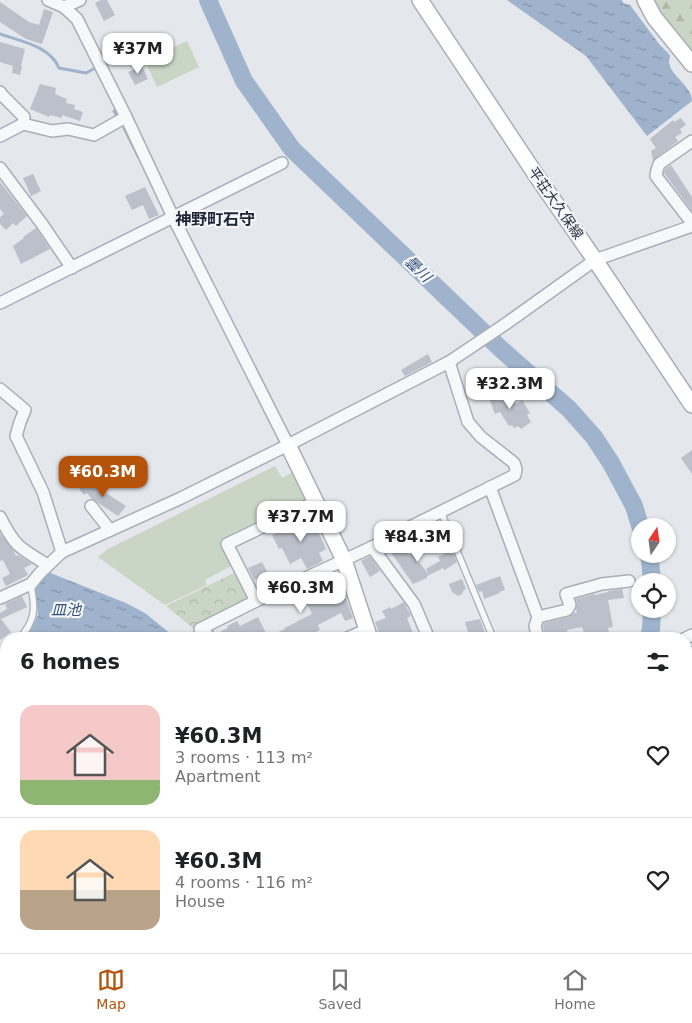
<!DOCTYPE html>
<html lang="en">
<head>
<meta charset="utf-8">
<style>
	:root { --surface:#fff; --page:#f2f2f2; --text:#202124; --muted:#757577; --line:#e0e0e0; --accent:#b45309 }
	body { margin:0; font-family:"DejaVu Sans","Noto Sans JP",sans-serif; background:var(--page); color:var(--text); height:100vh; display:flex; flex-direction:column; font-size:19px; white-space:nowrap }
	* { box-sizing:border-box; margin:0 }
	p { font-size:16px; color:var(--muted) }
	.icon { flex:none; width:28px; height:28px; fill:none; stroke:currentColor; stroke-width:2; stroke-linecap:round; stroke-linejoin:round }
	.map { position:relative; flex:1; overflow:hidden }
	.side { position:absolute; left:0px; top:632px; width:692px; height:321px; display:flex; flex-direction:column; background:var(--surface); border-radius:20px 20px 0 0; box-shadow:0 1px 4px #0004 }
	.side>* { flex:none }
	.needle { width:32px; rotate:13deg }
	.tools { position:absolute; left:631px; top:518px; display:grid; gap:10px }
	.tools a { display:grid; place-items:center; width:45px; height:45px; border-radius:50%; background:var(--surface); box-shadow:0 1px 4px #0004; font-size:25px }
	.price { position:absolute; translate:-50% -42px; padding:0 11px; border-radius:10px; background:#fff; color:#222; font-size:16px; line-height:32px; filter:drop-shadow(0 1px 2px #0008) }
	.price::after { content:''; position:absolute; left:50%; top:30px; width:15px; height:11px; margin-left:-8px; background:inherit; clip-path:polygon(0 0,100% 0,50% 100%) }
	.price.active { background:var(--accent); color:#fff }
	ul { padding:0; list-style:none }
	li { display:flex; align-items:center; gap:15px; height:125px; padding:0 20px }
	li+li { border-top:1px solid var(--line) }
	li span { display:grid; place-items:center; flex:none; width:140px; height:100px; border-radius:15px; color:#555 }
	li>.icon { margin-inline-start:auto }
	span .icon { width:60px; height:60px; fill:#fffc; stroke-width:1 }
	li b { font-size:21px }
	h2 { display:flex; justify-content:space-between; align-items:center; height:60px; padding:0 20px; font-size:21px }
	.menu { display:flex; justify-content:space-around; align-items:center; height:70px; border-top:1px solid var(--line); background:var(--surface); font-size:14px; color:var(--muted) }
	.menu a { display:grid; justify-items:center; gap:2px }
	.menu .active { color:var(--accent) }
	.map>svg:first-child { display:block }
	.grass { fill:#c9d6c5 }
	.forest { fill:url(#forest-firs) }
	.park { fill:url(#park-crowns) }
	.water { fill:url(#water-ripples) }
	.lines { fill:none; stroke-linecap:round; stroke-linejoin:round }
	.stream { stroke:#9fb4cc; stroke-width:3 }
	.river { stroke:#9fb4cc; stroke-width:18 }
	.building { fill:#bbc0ca }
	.lane-casing { stroke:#a9aeb7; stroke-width:8 }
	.street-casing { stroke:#a9aeb7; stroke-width:14 }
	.secondary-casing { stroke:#a9aeb7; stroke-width:18 }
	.highway-casing { stroke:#8b94a3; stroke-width:22 }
	.lane { stroke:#f7f8fa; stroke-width:5.5 }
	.street { stroke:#f7f8fa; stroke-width:11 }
	.secondary { stroke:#fff; stroke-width:15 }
	.highway { stroke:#fff; stroke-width:20 }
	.labels { text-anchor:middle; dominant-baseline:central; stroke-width:4.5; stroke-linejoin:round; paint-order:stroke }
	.street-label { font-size:14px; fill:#2b3445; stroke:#f4f6f9 }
	.water-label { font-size:15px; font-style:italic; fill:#34527a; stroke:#f4f6f9 }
	.quarter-label { font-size:16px; font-weight:bold; fill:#1d2536; stroke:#f4f6f9 }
</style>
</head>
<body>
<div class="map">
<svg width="692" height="953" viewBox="0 0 692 953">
	<defs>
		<pattern id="forest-firs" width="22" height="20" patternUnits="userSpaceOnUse" patternTransform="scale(1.25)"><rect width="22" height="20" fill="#c9d6c5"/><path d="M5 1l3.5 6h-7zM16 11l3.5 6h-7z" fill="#adb8ab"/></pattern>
		<pattern id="park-crowns" width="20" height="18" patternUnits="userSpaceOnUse" patternTransform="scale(1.25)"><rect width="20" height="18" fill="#c9d6c5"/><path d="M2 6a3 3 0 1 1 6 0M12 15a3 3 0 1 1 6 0" fill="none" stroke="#adb8ab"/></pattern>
		<pattern id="water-ripples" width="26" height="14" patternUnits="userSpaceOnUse" patternTransform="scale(1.25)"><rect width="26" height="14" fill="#9fb4cc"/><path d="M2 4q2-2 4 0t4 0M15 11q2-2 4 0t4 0" fill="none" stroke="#8293a7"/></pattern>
	</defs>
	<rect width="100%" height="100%" fill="#e4e7ec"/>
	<!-- grass -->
	<g class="grass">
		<polygon points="187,41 199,67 157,87 145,61"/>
		<polygon points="275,466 282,478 293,472 305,496 303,501 221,541 233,565 205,580 207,585 165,605 98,557 108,549"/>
	</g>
	<!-- forest -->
	<polygon class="forest" points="651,0 692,0 692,53 669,27"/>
	<!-- park -->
	<polygon class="park" points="236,572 249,595 248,601 193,628 166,606"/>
	<!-- water -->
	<g class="water">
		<path d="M507,0H622L623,3L630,5L659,44L670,55C670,57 669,60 669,63C671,76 692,86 692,101L647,136L586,56Z"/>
		<polygon points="48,572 126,603 145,613 177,639 26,639 38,615 35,587"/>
		<polygon points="6,657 6,830 5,830 0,804 0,668"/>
		<polygon points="23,948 338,948 339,953 24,953"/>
	</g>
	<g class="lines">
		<!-- stream -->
		<g class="stream">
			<path d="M0,34C20,41 50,46 59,68L86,73L97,67"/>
			<polyline points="114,111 118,118"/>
			<polyline points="124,128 138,156"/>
			<polyline points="686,902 692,903"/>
		</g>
		<!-- river -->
		<g class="river">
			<polyline points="208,0 244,81 292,149 502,350 569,409 594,437 611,463 634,506 640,526"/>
			<polyline points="649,554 650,560 652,581"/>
			<polyline points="648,639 651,629 652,609"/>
			<polyline points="576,948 577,953"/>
		</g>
	</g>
	<!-- building -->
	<g class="building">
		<polygon points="101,0 107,0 115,15 104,21 95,3"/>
		<polygon points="0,2 29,22 39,25 44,9 53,12 42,44 26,39 0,22"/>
		<polygon points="0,42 25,49 21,66 22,66 20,75 12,73 13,66 0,62"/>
		<polygon points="142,66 148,79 135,85 128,72"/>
		<polygon points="40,84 56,88 55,94 67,99 66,103 75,105 74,109 83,112 80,121 62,115 62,118 50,115 49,117 30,109"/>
		<polygon points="681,118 686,125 680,129 682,133 675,137 678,141 653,160 651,151 656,148 650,139 673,120 674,122"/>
		<polygon points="671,165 692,197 692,211 664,173 665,169"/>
		<polygon points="33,174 41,191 31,196 23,178"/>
		<polygon points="0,182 27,216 16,226 13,223 6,230 0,224 0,217 4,214 0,209"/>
		<polygon points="145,187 159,215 149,219 143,205 132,210 125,196"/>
		<polygon points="36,228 50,249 21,264 13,246 24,238 23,237"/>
		<polygon points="428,354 432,362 405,376 401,370"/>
		<polygon points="495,389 499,400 510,394 516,404 522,400 530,413 527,415 531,422 521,429 518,426 514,428 512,425 509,426 500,412 495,414 487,393"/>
		<polygon points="692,450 692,474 681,458"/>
		<polygon points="88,480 105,495 106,493 126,506 118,516 92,499 87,493 84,495 79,489"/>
		<polygon points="307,514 315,532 318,531 326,549 319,553 323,561 307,569 301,558 290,564 282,548 279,549 272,535 293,526 291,522"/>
		<polygon points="0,533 14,551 16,556 18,555 32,564 24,568 28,575 6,586 2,578 10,574 3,560 0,561"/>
		<polygon points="402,540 409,555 412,553 429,575 426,569 440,561 438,557 452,550 457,562 448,568 444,570 443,568 427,576 427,578 413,584 392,554 390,552 386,554 383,550"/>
		<polygon points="370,556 380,571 370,577 361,561"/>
		<polygon points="262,562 268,573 254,580 248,568"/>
		<polygon points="337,573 353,618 345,621 341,613 318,625 320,630 310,635 309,633 303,636 302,634 291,639 225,639 221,631 228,628 227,626 237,621 240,626 258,617 268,637 285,629 284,628 297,622 296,622 312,614 304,597 314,593 310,584 330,575 330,576"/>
		<polygon points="500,576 505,590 499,592 500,593 484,599 482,591 479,592 476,585"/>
		<polygon points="462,579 466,589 463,591 462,594 458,596 452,592 449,584"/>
		<polygon points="622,589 624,598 608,600 613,627 608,628 610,639 588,639 586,632 584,633 582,627 567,630 569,639 545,639 543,626 544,623 569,617 574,613 577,612 576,609 577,605 576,599 594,594 595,595 608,592 608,591"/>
		<polygon points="22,596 27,607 1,619 11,632 0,640 0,613 7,609 5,604"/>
		<polygon points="404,602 411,616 407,618 415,639 389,639 389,633 380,636 375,622 386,618 382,611 390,607 391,609"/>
		<polygon points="480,619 487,639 470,639 465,622"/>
	</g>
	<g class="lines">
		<defs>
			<g id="lane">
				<polyline points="441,512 493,638"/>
				<path d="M18,639C23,635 25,632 28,627C37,610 33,602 31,584"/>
				<polyline points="0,659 6,649"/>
				<polyline points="0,827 4,851"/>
			</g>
			<g id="street">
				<polyline points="48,0 64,7 77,19 126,117 173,217 288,445"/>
				<polyline points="64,7 80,0"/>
				<polyline points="0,92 3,96 24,117 23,124"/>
				<polyline points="0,136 23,124 52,131 68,129 94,135 126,117"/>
				<polyline points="692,141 659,164 657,170 656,176 692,223"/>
				<polyline points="0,168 42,224 72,268"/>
				<polyline points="0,303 282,163"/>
				<polyline points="0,389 25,410 20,422 16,436 43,492 62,552"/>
				<polyline points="490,487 538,617 535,626 538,639"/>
				<polyline points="91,506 110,530"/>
				<path d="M0,517C5,527 10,537 18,545C27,553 38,559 48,565"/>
				<polyline points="372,547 414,604 429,639"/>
				<polyline points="0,598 31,584 40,573 62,552 179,499 288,445 449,362 504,325 595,260 692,226"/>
				<polyline points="256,601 227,544 315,502"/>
				<polyline points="538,617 567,610 570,605 566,594 602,584 629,581"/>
				<polyline points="212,639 200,629 256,601 372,547 412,526 515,475 516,469 514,463 481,437 468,422 449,362"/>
				<polyline points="345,639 366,630"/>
				<polyline points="684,639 692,635"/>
				<polyline points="686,675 692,673"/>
				<polyline points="686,774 692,773"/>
				<polyline points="0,852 6,851"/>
				<polyline points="686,863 692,864"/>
				<polyline points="364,948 366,953"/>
				<polyline points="422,948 425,953"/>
				<polyline points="552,948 553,953"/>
				<polyline points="644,948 644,953"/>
				<polyline points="530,953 543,948"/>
			</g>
			<g id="secondary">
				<polyline points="420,0 538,178 595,260 692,405"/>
				<polyline points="645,0 654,17 692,64"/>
				<polyline points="288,445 344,560 370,639"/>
				<polyline points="497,948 500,953"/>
			</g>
			<g id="highway">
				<polyline points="686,659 692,657"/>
				<polyline points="0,883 6,881"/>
				<polyline points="0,898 6,896"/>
				<polyline points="0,914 6,912"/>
			</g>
		</defs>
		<!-- lane casing -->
		<use href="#lane" class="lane-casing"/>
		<!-- street casing -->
		<use href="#street" class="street-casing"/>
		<!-- secondary casing -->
		<use href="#secondary" class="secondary-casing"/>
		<!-- highway casing -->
		<use href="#highway" class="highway-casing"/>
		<!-- lane -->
		<use href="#lane" class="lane"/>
		<!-- street -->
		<use href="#street" class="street"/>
		<!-- secondary -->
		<use href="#secondary" class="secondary"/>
		<!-- highway -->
		<use href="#highway" class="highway"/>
	</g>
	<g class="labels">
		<!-- street labels -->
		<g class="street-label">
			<text transform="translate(556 203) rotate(55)">平荘大久保線</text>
		</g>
		<!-- water labels -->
		<g class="water-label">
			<text transform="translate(418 269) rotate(44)">曇川</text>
			<text x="66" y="610">皿池</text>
		</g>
		<!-- quarter labels -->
		<g class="quarter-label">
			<text x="215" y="219">神野町石守</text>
		</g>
	</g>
</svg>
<div class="tools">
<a><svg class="needle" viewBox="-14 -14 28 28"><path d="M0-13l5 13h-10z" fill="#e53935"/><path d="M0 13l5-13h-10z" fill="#757577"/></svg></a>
<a><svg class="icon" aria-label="locate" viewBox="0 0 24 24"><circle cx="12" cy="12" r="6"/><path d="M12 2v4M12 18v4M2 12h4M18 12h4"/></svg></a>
</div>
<b class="price" style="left:138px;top:75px">¥37M</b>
<b class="price" style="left:510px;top:410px">¥32.3M</b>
<b class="price active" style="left:103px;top:498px">¥60.3M</b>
<b class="price" style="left:301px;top:543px">¥37.7M</b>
<b class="price" style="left:418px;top:563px">¥84.3M</b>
<b class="price" style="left:301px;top:614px">¥60.3M</b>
<section class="side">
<h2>6 homes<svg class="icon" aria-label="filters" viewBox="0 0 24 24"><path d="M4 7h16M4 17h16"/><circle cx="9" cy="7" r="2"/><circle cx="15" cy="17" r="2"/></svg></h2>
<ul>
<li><span style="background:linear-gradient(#f6c9c9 75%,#8fb573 0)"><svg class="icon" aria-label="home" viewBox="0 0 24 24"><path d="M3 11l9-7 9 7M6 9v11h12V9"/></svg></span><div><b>¥60.3M</b><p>3 rooms · 113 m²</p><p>Apartment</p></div><svg class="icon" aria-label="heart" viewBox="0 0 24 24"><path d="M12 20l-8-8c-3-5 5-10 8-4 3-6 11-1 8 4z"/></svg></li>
<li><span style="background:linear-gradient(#ffd9b3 60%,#b9a48a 0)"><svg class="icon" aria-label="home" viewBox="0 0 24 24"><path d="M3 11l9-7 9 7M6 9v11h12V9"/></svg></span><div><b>¥60.3M</b><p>4 rooms · 116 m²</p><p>House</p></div><svg class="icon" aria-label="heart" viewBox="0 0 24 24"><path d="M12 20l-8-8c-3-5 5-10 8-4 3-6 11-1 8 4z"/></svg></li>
</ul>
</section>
</div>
<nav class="menu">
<a class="active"><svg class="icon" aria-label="map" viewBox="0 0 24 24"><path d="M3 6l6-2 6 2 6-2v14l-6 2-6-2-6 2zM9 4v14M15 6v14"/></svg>Map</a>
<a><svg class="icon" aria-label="saved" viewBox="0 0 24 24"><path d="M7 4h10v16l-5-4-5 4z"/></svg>Saved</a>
<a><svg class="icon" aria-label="home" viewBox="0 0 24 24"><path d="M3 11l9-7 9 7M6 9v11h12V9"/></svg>Home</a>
</nav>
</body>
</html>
